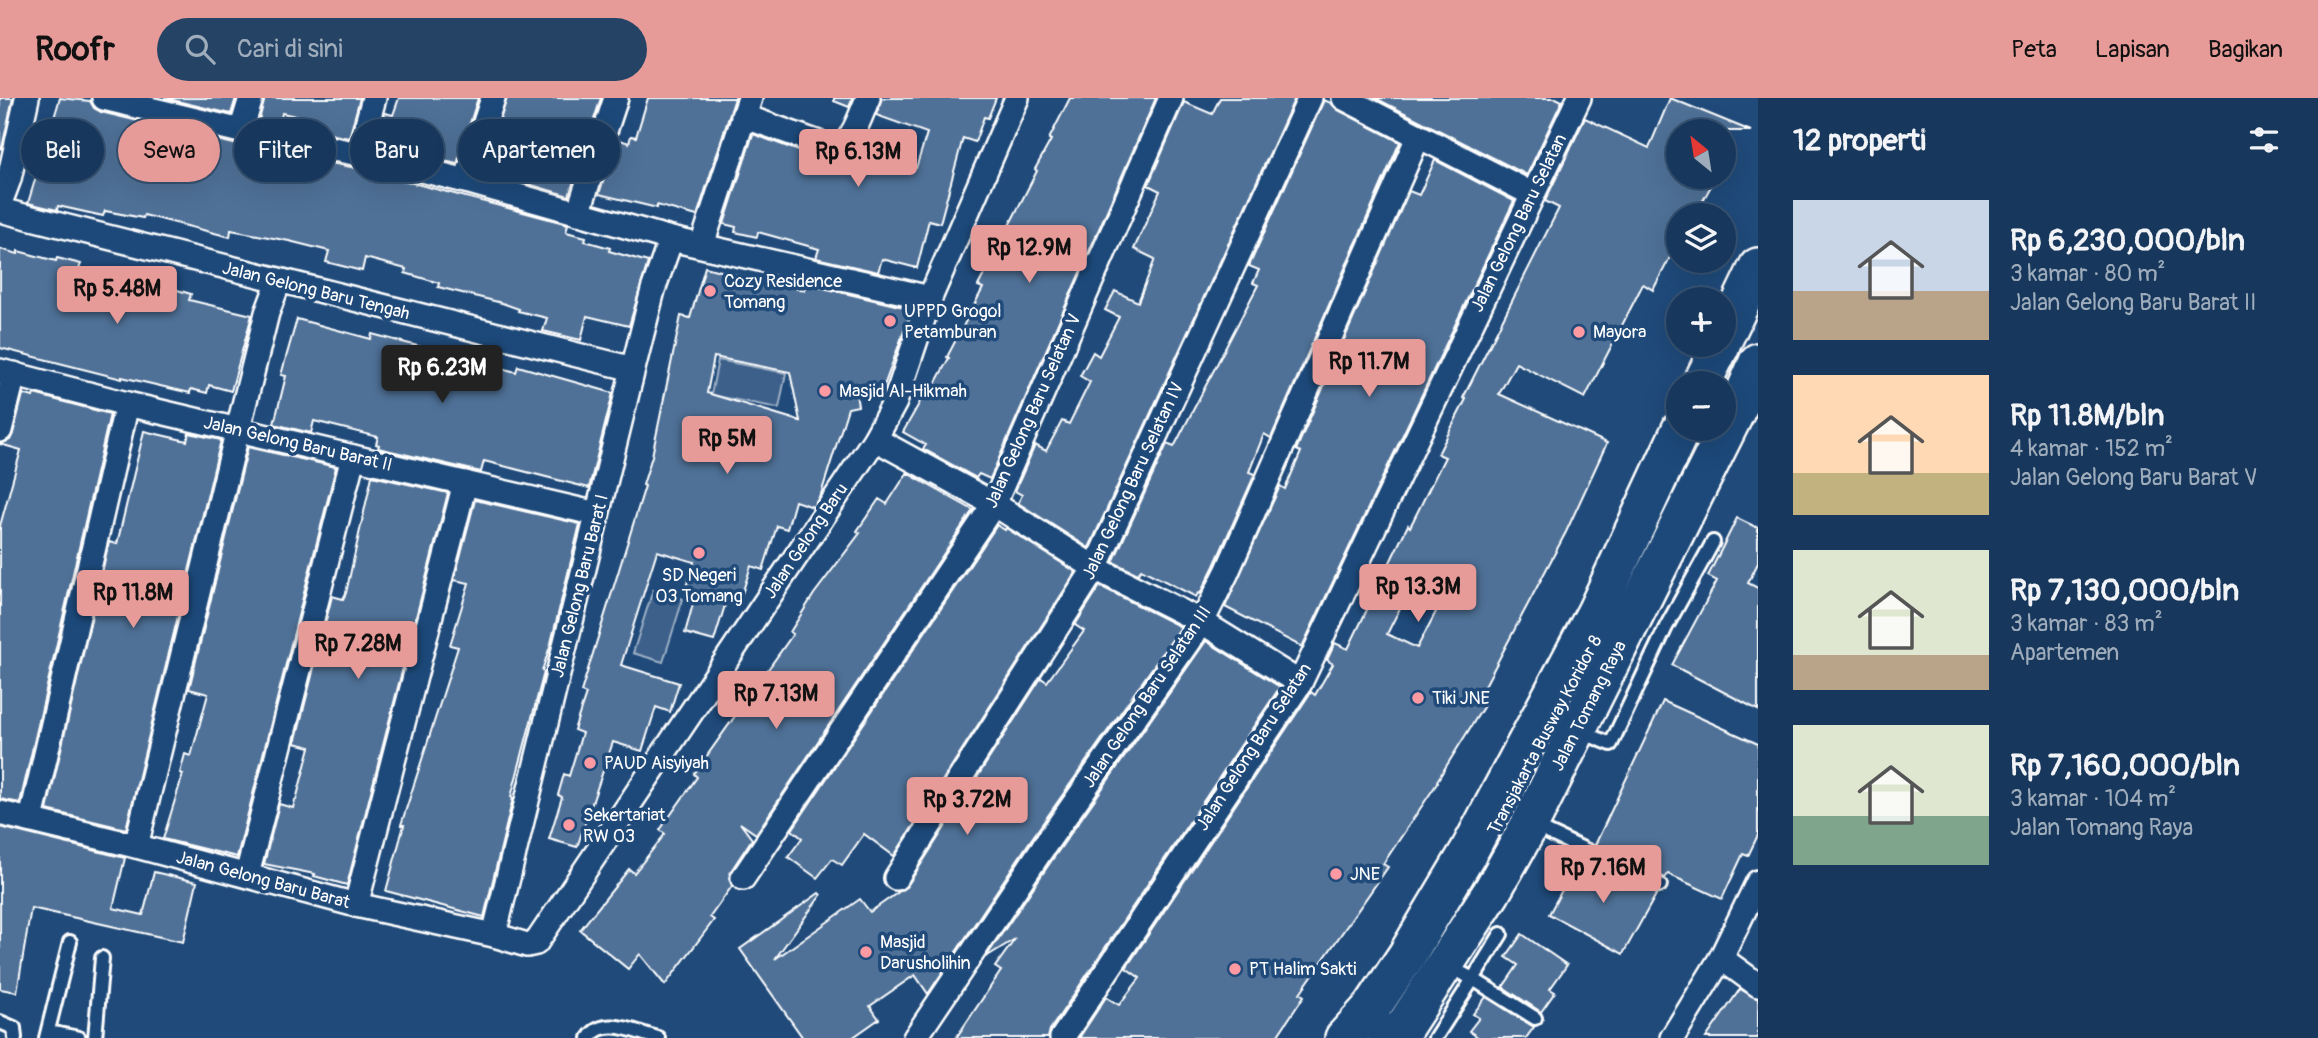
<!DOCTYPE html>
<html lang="id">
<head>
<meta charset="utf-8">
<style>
	:root { --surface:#17385c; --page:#244365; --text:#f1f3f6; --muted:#9eacbb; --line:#365272; --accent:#e69b98 }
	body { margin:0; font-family:Pangolin,sans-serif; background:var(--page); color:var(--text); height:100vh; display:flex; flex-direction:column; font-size:26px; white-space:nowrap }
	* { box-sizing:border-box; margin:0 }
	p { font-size:23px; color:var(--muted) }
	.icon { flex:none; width:38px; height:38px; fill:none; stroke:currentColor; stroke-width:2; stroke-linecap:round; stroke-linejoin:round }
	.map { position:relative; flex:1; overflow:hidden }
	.side { display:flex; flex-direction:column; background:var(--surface); width:560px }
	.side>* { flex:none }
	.banner { position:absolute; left:21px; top:21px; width:665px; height:63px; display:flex; gap:14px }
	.needle { width:46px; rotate:330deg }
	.tools { position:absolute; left:1666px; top:21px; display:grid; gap:14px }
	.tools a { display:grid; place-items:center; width:70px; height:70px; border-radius:50%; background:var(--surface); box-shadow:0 7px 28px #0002,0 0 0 2px var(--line); font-size:35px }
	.price { position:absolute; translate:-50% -60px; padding:0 16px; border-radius:7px; background:var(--accent); color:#111; font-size:23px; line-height:46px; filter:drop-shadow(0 2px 4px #0008) }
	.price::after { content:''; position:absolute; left:50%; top:42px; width:21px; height:16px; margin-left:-10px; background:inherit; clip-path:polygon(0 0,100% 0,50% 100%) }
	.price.current { background:#222; color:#fff }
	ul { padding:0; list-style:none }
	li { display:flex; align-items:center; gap:21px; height:175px; padding:0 35px }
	li span { display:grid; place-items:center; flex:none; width:196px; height:140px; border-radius:0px; color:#555 }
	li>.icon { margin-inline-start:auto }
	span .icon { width:84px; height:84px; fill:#fffc; stroke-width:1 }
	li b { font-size:30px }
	h2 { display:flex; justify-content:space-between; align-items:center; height:84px; padding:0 35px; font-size:30px }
	.tag { padding:0 24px; border-radius:32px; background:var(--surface); box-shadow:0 7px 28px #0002,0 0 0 2px var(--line); font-size:24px; line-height:63px }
	.tag.current { background:var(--accent); color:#111 }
	header { display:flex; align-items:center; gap:42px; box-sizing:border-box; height:98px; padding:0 35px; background:var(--accent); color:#111 }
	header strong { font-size:33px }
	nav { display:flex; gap:38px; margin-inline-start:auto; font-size:24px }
	.search { width:490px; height:63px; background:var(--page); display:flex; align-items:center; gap:18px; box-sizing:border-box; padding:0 24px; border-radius:38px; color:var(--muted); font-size:26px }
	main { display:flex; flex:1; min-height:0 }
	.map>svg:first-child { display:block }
	.green { fill:#3c618b; stroke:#9eb0c5; stroke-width:2 }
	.building { fill:#507197; stroke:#fff; stroke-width:2; fill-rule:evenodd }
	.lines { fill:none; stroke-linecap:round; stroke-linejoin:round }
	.lane-casing { stroke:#fff; stroke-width:18 }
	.street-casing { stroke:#fff; stroke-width:28 }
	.primary-casing { stroke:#fff; stroke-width:42 }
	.lane { stroke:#1f4a7a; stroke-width:12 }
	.street { stroke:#1f4a7a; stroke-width:23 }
	.primary { stroke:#1f4a7a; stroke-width:37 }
	.poi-dot { fill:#ff9aa2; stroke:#1f4a7a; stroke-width:2.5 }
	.labels { text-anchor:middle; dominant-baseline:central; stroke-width:7; stroke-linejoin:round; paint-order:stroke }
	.street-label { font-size:18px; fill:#fff; stroke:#1f4a7a }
	.poi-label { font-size:18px; fill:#fff; stroke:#1f4a7a; text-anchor:start }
</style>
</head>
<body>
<header>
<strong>Roofr</strong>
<div class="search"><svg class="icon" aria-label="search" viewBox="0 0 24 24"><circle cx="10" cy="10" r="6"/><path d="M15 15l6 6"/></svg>Cari di sini</div>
<nav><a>Peta</a><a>Lapisan</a><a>Bagikan</a></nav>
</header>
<main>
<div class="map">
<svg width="1758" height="940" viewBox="0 0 1758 940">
	<rect width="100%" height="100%" fill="#1f4a7a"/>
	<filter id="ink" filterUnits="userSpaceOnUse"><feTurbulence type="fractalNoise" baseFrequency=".0143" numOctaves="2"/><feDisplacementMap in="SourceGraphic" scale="14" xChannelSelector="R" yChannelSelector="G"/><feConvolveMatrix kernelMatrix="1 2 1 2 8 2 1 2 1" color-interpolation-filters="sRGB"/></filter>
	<g filter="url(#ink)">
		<!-- green -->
		<g class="green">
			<polygon points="718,262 786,275 779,310 711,297"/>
			<polygon points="653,492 683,501 663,564 633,555"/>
		</g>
		<!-- building -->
		<g class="building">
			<polygon points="0,0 13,0 2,50 0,50"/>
			<polygon points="60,0 90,3 94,10 101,14 238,47 356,70 568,126 566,134 586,139 585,143 610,150 609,153 648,164 629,228 587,218 581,242 543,233 547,220 518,213 519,211 502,205 438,189 439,185 405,175 406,171 365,160 362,173 326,164 329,153 289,143 231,132 230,139 144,117 143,120 105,113 103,118 58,108 57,112 28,105"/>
			<polygon points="164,0 236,0 231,16"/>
			<polygon points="265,0 360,0 349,40 315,33 318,23 282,15 280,26 259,22"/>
			<polygon points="399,0 478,0 457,66 376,46 385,15 393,17"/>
			<polygon points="507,0 601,0 569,98 484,73"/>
			<polygon points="648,0 735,0 697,118 657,107 657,110 599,96 617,41 629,45 631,38 636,39"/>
			<polygon points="834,0 853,0 849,9 834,3"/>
			<polygon points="882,0 996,0 988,20 984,19 975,44 963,40 940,125 929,122 917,170 882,161 878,174 816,160 819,151 758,134 757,139 735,134 736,129 724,126 753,36 815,59 871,73 876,57 916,70 927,35 876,17"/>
			<polygon points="1070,0 1156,0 990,381 979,376 976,380 923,351 926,347 903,334 924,297 928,299 949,260 947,259 983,190 978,188 1037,73 1035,71 1051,42 1049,41"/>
			<polygon points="1220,0 1295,0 1089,450 1018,405 1022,397 1015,393 1035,347 1046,353 1062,323 1069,326 1090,284 1080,278 1093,254 1099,258 1119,219 1105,212 1115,193 1138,204 1155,161 1134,151 1160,93 1148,87 1184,4 1212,16"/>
			<polygon points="1375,0 1556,0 1562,3 1527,77"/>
			<path d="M1670,0L1751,33H1678V79H1716L1695,117H1678V144L1653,192L1643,186L1585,300L1516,265L1499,296L1607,345L1566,434L1478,601L1485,606L1437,683L1438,684L1383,766L1388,769L1300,895L1304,898L1276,940H1079L1106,899L1119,907L1140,880L1126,870L1311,594L1315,597L1333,566L1327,562L1335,545L1348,551L1408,427L1410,429L1445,359L1438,356L1466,301L1463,300L1559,110L1545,103L1585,20L1649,50ZM1407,496L1438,510L1417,550L1387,536Z"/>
			<polygon points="1324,2 1331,5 1338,12 1400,44 1271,340 1264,336 1249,374 1255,376 1214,468 1200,496 1198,495 1196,499 1141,471 1138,476 1113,464 1167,346 1174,349 1258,187 1253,185 1259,172 1249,168"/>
			<polygon points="1435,62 1514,103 1302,549 1225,509 1280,388 1285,391 1301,354 1296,352 1409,93 1419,97"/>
			<polygon points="0,151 18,156 18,153 56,163 57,160 81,166 79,171 120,184 158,195 160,187 191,196 189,202 252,217 231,293 209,287 207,295 191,291 190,295 122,279 122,281 0,250"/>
			<path d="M705,169L767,185L768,183L804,192L806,186L912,211L880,299L855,290L858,308L848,310L821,396L813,409L795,403L787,431L777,428L763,472L751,468L738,508L726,504L714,543L685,535L696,495L685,492L694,464L657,453L621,567L679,585L670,614L656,609L642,653L613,644L577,749L549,741L562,699L558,697L564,676L569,678L582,635L574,632L586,596L581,594L645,388L643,387L652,358L681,218L690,220ZM714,259L790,274L800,323L707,295Z"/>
			<polygon points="297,221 371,241 372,236 516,274 518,268 613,295 589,390 484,363 481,374 378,350 379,347 376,346 378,339 314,323 311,335 274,326 286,278 281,277"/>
			<polygon points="23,296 33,299 34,296 110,316 20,705 0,701 0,428 21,352 0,346 10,342 13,336"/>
			<polygon points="144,333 187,343 189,335 221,342 126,731 47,712 109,444 117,446"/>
			<polygon points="248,349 336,369 237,759 163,741 183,676 180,675 185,656 191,658 208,596 189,591"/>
			<polygon points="907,375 973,412 756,736 740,725 752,741 731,773 729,780 732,788 710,819 714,822 665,887 640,856 628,871 580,832 629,771 634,775 665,736 660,732 697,679 694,676 793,536 790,534 814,496 860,435 857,433 879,401 887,406"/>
			<polygon points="372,378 448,395 347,787 314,778 315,776 264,766 279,706 293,710 295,702 296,702 310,649 295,645 332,498 343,501 346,495"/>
			<polygon points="475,402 580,426 551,545 542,573 544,574 511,699 513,700 484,819 386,793 404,727 401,727 458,549 450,547 469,485 454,482"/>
			<polygon points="1737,420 1758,430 1758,465 1748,485 1758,490 1758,612 1672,567 1717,483 1708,478"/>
			<polygon points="997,427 1005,432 1006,430 1076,474 894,758 864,736 842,767 832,761 817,780 788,759 802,740 792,732"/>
			<polygon points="1100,488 1181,529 1028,746 928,896 915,877 870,908 879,921 852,940 803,940 740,851 819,795 821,797 775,861 860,801 870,814 907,788 1041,580 1047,584 1084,533 1075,527"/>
			<polygon points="1206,543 1280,589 1050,932 1048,940 956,940 1001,873 995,869 1015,841 986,859 1052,762"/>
			<polygon points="1663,603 1758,646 1758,737 1748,758 1743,756 1722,801 1668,776 1665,780 1595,747"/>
			<polygon points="0,729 125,760 113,810 143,817 154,774 197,784 183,844 31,810 17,894 0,891"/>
			<polygon points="1580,759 1657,795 1623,856 1549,816"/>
			<polygon points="1522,836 1567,867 1550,891 1555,894 1541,914 1503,889 1518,867 1506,859"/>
			<polygon points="1740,891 1758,901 1758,940 1706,940"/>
			<polygon points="1486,899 1534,929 1526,940 1479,940 1469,933 1479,920 1473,916"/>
		</g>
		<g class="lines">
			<defs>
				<g id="lane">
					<polyline points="1581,634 1611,646 1666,529 1713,444"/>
					<polyline points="1534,728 1660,787"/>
					<polyline points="1448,868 1473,881 1501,836"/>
					<polyline points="0,924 14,930 15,940"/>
					<polyline points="48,934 79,940"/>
					<polyline points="46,940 70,844"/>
					<polyline points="95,940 102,860"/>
					<path d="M589,940C604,917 637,935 658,940"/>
					<polyline points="1374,940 1392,922"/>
					<polyline points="1435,940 1473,881 1535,920"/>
				</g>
				<g id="street">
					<polyline points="104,0 241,33 359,56 466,83 671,141 930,200"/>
					<polyline points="1344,0 1532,96"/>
					<path d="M743,18L833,50C852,50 861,15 868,0"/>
					<polyline points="241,33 251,0"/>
					<polyline points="359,56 374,0"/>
					<polyline points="466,83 493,0"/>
					<polyline points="0,105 9,81 27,0"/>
					<polyline points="0,112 633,271"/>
					<polyline points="578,115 616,0"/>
					<polyline points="702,147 750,0"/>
					<polyline points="0,273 127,306 597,416"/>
					<polyline points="0,332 14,276"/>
					<polyline points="875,341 994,406 1095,470 1202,524 1300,585"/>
					<polyline points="0,715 136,748 356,807 494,837 527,847 536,845 875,341 895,304 930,200 1017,0"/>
					<polyline points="31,721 127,306"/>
					<polyline points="136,748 238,331 267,215 279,183"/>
					<polyline points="247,777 353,359"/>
					<polyline points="743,780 994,406 1171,0"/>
					<polyline points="896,780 1095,470 1310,0"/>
					<polyline points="356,807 465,385"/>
					<polyline points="494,837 633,271 653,192 671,141"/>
					<polyline points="1721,860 1758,887"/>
					<polyline points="915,940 1040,754 1202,524 1227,474 1418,39"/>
					<polyline points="1062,940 1300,585 1579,0"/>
					<polyline points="1672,940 1721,860 1758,784"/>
				</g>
				<g id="primary">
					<polyline points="1724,240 1758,169"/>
					<polyline points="1702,285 1721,247"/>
					<polyline points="1344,940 1373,908 1407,857 1469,753 1596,514 1681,331"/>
					<polyline points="1397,940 1491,795 1530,726 1742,301 1758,264"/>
				</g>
			</defs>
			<!-- lane casing -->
			<use href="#lane" class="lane-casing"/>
			<!-- street casing -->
			<use href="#street" class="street-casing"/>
			<!-- primary casing -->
			<use href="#primary" class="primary-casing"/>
			<!-- lane -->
			<use href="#lane" class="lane"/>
			<!-- street -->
			<use href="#street" class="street"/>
			<!-- primary -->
			<use href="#primary" class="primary"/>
		</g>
	</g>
	<!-- markers -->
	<g class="poi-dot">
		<circle cx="710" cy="193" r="7"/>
		<circle cx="890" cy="223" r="7"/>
		<circle cx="1579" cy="234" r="7"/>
		<circle cx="825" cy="293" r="7"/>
		<circle cx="699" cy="455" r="7"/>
		<circle cx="1418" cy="600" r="7"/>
		<circle cx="590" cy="665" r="7"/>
		<circle cx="569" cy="727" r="7"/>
		<circle cx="1336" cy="776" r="7"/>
		<circle cx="866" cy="854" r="7"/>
		<circle cx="1235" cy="871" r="7"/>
	</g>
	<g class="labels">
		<!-- street labels -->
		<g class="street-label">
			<text transform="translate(1519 125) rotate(-64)">Jalan Gelong Baru Selatan</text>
			<text transform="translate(316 193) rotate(14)">Jalan Gelong Baru Tengah</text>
			<text transform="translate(1033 313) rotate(-66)">Jalan Gelong Baru Selatan V</text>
			<text transform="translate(298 346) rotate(13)">Jalan Gelong Baru Barat II</text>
			<text transform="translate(1133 383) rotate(-65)">Jalan Gelong Baru Selatan IV</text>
			<text transform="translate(806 443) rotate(-56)">Jalan Gelong Baru</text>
			<text transform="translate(580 488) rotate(-76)">Jalan Gelong Baru Barat I</text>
			<text transform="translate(1147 599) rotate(-56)">Jalan Gelong Baru Selatan III</text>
			<text transform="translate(1589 608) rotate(-63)">Jalan Tomang Raya</text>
			<text transform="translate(1545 637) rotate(-62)">Transjakarta Busway Koridor 8</text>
			<text transform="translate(1254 649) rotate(-57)">Jalan Gelong Baru Selatan</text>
			<text transform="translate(263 782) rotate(15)">Jalan Gelong Baru Barat</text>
		</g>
		<!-- poi labels -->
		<g class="poi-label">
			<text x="724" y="183">Cozy Residence<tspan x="724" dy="21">Tomang</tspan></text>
			<text x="904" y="213">UPPD Grogol<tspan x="904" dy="21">Petamburan</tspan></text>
			<text x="1593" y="234">Mayora</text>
			<text x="839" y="293">Masjid Al-Hikmah</text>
			<text x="699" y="477" text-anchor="middle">SD Negeri<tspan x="699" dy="21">03 Tomang</tspan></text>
			<text x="1432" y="600">Tiki JNE</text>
			<text x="604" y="665">PAUD Aisyiyah</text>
			<text x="583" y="717">Sekertariat<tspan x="583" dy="21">RW 03</tspan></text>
			<text x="1350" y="776">JNE</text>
			<text x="880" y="844">Masjid<tspan x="880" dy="21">Darusholihin</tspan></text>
			<text x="1249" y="871">PT Halim Sakti</text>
		</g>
	</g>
</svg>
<div class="tools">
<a><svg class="needle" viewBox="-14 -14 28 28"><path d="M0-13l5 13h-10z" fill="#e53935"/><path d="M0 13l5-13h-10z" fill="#9eacbb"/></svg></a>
<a><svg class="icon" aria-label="layers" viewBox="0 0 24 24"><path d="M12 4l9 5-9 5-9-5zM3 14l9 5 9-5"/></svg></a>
<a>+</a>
<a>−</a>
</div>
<b class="price" style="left:858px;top:91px">Rp 6.13M</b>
<b class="price" style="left:1029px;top:187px">Rp 12.9M</b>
<b class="price" style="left:117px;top:228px">Rp 5.48M</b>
<b class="price" style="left:1369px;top:301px">Rp 11.7M</b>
<b class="price current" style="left:442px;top:307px">Rp 6.23M</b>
<b class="price" style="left:727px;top:378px">Rp 5M</b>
<b class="price" style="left:1418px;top:526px">Rp 13.3M</b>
<b class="price" style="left:133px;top:532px">Rp 11.8M</b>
<b class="price" style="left:358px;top:583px">Rp 7.28M</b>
<b class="price" style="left:776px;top:633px">Rp 7.13M</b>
<b class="price" style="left:967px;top:739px">Rp 3.72M</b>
<b class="price" style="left:1603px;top:807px">Rp 7.16M</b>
<div class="banner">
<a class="tag">Beli</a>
<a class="tag current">Sewa</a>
<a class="tag">Filter</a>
<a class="tag">Baru</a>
<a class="tag">Apartemen</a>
</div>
</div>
<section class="side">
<h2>12 properti<svg class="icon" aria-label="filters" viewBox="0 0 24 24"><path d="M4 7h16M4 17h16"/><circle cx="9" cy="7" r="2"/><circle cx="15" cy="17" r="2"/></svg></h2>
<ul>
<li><span style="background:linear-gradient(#c9d6e8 65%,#b9a48a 0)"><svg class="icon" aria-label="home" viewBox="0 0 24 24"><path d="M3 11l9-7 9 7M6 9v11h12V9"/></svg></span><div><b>Rp 6,230,000/bln</b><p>3 kamar · 80 m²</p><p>Jalan Gelong Baru Barat II</p></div></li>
<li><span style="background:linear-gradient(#ffd9b3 70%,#c2b280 0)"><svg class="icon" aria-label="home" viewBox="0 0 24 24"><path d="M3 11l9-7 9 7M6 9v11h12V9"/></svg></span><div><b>Rp 11.8M/bln</b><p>4 kamar · 152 m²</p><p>Jalan Gelong Baru Barat V</p></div></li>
<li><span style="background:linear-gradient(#dfe7d0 75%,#b9a48a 0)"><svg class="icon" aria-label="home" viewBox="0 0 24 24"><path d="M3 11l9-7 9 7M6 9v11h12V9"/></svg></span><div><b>Rp 7,130,000/bln</b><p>3 kamar · 83 m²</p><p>Apartemen</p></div></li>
<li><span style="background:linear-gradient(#dfe7d0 65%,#7fa58c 0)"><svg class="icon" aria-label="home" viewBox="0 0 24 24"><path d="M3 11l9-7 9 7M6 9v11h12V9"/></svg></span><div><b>Rp 7,160,000/bln</b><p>3 kamar · 104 m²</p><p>Jalan Tomang Raya</p></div></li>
</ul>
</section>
</main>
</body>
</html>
